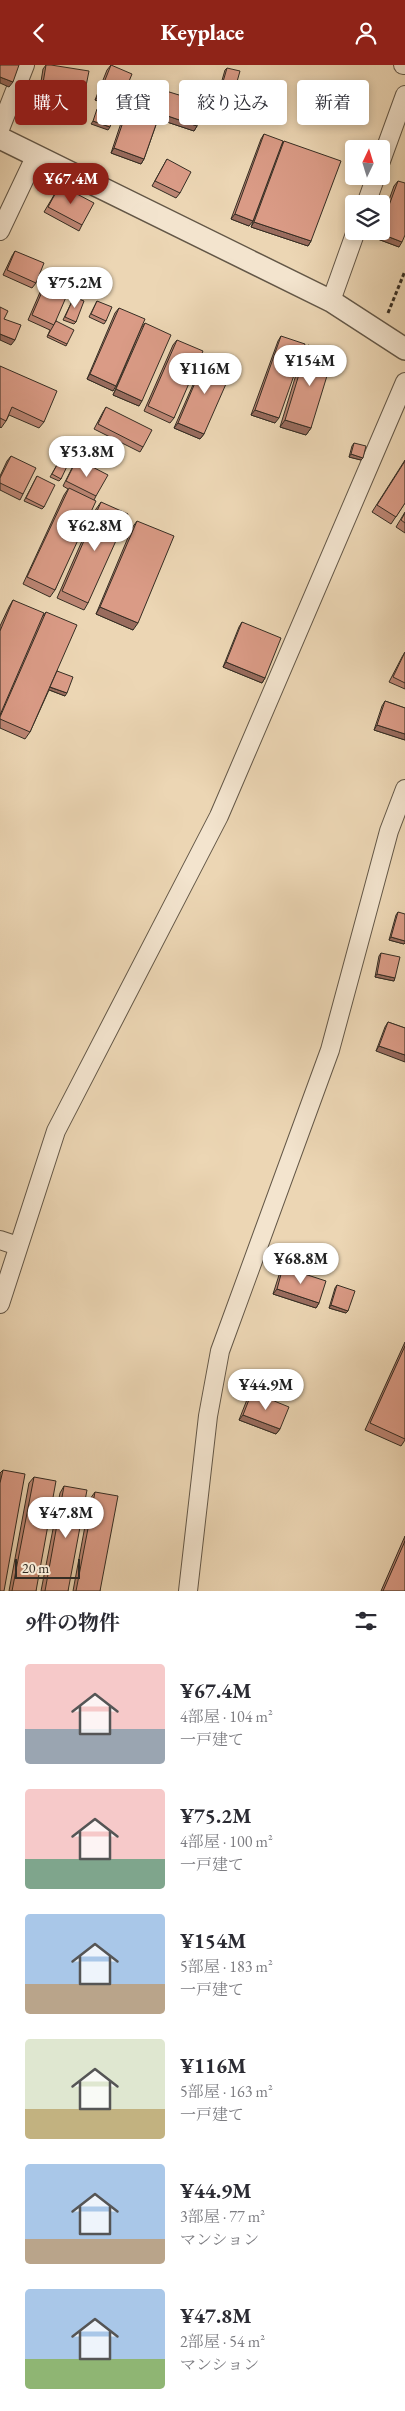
<!DOCTYPE html>
<html lang="ja">
<head>
<meta charset="utf-8">
<style>
	:root { --surface:#fff; --page:#f7f7f7; --text:#2b2b33; --muted:#7c7c81; --accent:#8f2418 }
	body { margin:0; font-family:"EB Garamond","Noto Serif JP",serif; background:var(--page); color:var(--text); height:100vh; display:flex; flex-direction:column; font-size:19px; white-space:nowrap }
	* { box-sizing:border-box; margin:0 }
	p { font-size:16px; color:var(--muted) }
	.icon { flex:none; width:28px; height:28px; fill:none; stroke:currentColor; stroke-width:2; stroke-linecap:round; stroke-linejoin:round }
	.map { position:relative; height:1526px; overflow:hidden }
	.details { display:flex; flex-direction:column; background:var(--surface); flex:1 }
	.details>* { flex:none }
	.top-card { position:absolute; left:15px; top:15px; width:375px; height:45px; display:flex; gap:10px }
	.needle { width:32px; rotate:4deg }
	.controls { position:absolute; left:345px; top:75px; display:grid; gap:10px }
	.controls a { display:grid; place-items:center; width:45px; height:45px; border-radius:5px; background:var(--surface); box-shadow:0 2px 8px #0003; font-size:25px }
	.scale { position:absolute; left:15px; bottom:12px; width:65px; box-sizing:border-box; padding-left:5px; border:2px solid #352d23; border-top:0; font-size:14px; line-height:18px; white-space:nowrap; color:#352d23; -webkit-text-stroke:4px #f3e4ce; paint-order:stroke }
	.price { position:absolute; translate:-50% -42px; padding:0 11px; border-radius:18px; background:#fff; color:#222; font-size:16px; line-height:32px; filter:drop-shadow(0 1px 2px #0008) }
	.price::after { content:''; position:absolute; left:50%; top:30px; width:15px; height:11px; margin-left:-8px; background:inherit; clip-path:polygon(0 0,100% 0,50% 100%) }
	.price.current { background:var(--accent); color:#fff }
	ul { padding:0; list-style:none }
	li { display:flex; align-items:center; gap:15px; height:125px; padding:0 25px }
	li span { display:grid; place-items:center; flex:none; width:140px; height:100px; border-radius:5px; color:#555 }
	li>.icon { margin-inline-start:auto }
	span .icon { width:60px; height:60px; fill:#fffc; stroke-width:1 }
	li b { font-size:21px }
	h2 { display:flex; justify-content:space-between; align-items:center; height:60px; padding:0 25px; font-size:21px }
	.pill { padding:0 18px; border-radius:5px; background:var(--surface); box-shadow:0 2px 8px #0003; font-size:18px; line-height:45px }
	.pill.current { background:var(--accent); color:#fff }
	header { display:flex; justify-content:space-between; align-items:center; height:65px; padding:0 25px; background:var(--accent); color:#fff; font-size:22px; font-weight:800 }
	.map>svg:first-child { display:block }
	.lines { fill:none; stroke-linecap:round; stroke-linejoin:round }
	.minor-casing { stroke:#635747; stroke-width:20 }
	.tertiary-casing { stroke:#635747; stroke-width:24 }
	.path { stroke:#352d23; stroke-width:3; stroke-dasharray:4 2.5; stroke-linecap:butt }
	.minor { stroke:#f3e4ce; stroke-width:18 }
	.tertiary { stroke:#f3e4ce; stroke-width:21 }
	.wall { fill:#bb8573; stroke:#352d23 }
	.shaded-wall { fill:#996c5e; stroke:#352d23 }
	.building { fill:#da9b86; stroke:#352d23 }
</style>
</head>
<body>
<header><svg class="icon" aria-label="back" viewBox="0 0 24 24"><path d="M15 5l-7 7 7 7"/></svg>Keyplace<svg class="icon" aria-label="person" viewBox="0 0 24 24"><circle cx="12" cy="8" r="4"/><path d="M4 21q1-7 8-7t8 7"/></svg></header>
<div class="map">
<svg width="405" height="1526" viewBox="0 0 405 1526">
	<rect width="100%" height="100%" fill="#ecd6b4"/>
	<filter id="stains"><feTurbulence type="fractalNoise" baseFrequency=".004" numOctaves="4"/><feColorMatrix values="0 0 0 0 .2 0 0 0 0 .09 0 0 0 0 .02 0 0 0 .5 -.17"/></filter>
	<radialGradient id="worn" r=".72"><stop offset=".6" stop-color="#630" stop-opacity="0"/><stop offset="1" stop-color="#630" stop-opacity=".3"/></radialGradient>
	<g class="lines">
		<defs>
			<g id="minor">
				<polyline points="403,0 405,0"/>
				<polyline points="0,64 25,0"/>
				<polyline points="381,96 405,30"/>
				<polyline points="366,139 376,111"/>
				<polyline points="0,166 35,92"/>
				<polyline points="331,236 356,166"/>
				<polyline points="0,1175 18,1181"/>
				<polyline points="0,1239 56,1066 219,751 405,317"/>
				<polyline points="188,1526 208,1351 220,1286 330,985 389,766 405,724"/>
			</g>
			<polyline id="tertiary" points="0,73 331,236 405,284"/>
		</defs>
		<!-- minor casing -->
		<use href="#minor" class="minor-casing"/>
		<!-- tertiary casing -->
		<use href="#tertiary" class="tertiary-casing"/>
		<!-- path -->
		<polyline class="path" points="388,248 405,206"/>
		<!-- minor -->
		<use href="#minor" class="minor"/>
		<!-- tertiary -->
		<use href="#tertiary" class="tertiary"/>
	</g>
	<!-- wall -->
	<g class="wall">
		<polygon points="46,0 81,36 39,29 43,4"/>
		<polygon points="111,0 117,43 95,35 107,5"/>
		<polygon points="227,3 229,40 216,36 225,5"/>
		<polygon points="166,26 197,61 194,66 158,54 144,94 141,99 111,88 125,46 129,40 157,50 163,31"/>
		<polygon points="264,69 249,161 231,154 261,74"/>
		<polygon points="284,76 311,176 308,181 251,162 281,81"/>
		<polygon points="167,94 180,128 176,133 152,121"/>
		<polygon points="398,116 399,182 375,173 378,166 381,166 381,157 394,121"/>
		<polygon points="60,120 82,160 79,166 44,147"/>
		<polygon points="15,186 36,218 32,223 3,210 12,191"/>
		<polygon points="48,213 56,256 67,279 66,281 47,272 50,265 28,255 44,218"/>
		<polygon points="74,232 76,257 74,259 63,255"/>
		<polygon points="97,236 106,256 104,259 89,252"/>
		<polygon points="119,243 113,326 87,314 115,248"/>
		<polygon points="145,258 139,341 113,330 141,263"/>
		<polygon points="281,271 275,358 251,350 278,276"/>
		<polygon points="177,275 174,353 170,358 144,346 173,280"/>
		<polygon points="308,280 311,363 306,370 280,362 303,287"/>
		<polygon points="206,292 204,369 200,374 174,363 203,297"/>
		<polygon points="0,301 44,357 39,363 9,350 6,356 1,363 0,362"/>
		<polygon points="106,342 143,382 140,387 94,364 103,347"/>
		<polygon points="354,378 361,395 349,392 352,381"/>
		<polygon points="11,391 23,429 20,435 0,425 0,411 7,396"/>
		<polygon points="62,391 61,414 59,416 50,412"/>
		<polygon points="77,394 96,431 94,435 55,525 50,532 23,519 64,430 68,424 63,421 74,399"/>
		<polygon points="405,395 405,438 391,459 372,447"/>
		<polygon points="37,411 44,442 42,444 24,436"/>
		<polygon points="101,437 88,538 84,545 57,533 96,444"/>
		<polygon points="405,447 405,468 396,462"/>
		<polygon points="137,456 133,565 96,549 132,463"/>
		<polygon points="13,535 42,552 46,547 57,606 65,631 49,625 30,667 25,674 0,663 0,561 9,542"/>
		<polygon points="242,557 265,613 262,618 223,602 239,562"/>
		<polygon points="405,587 405,624 389,617 402,592"/>
		<polygon points="385,636 405,643 405,675 374,665 382,641"/>
		<polygon points="398,847 404,879 389,875 396,850"/>
		<polygon points="381,888 394,916 375,912 379,891"/>
		<polygon points="388,957 405,963 376,986 385,962"/>
		<polygon points="283,1202 319,1238 316,1243 273,1229 280,1207"/>
		<polygon points="337,1220 348,1246 346,1248 329,1243 335,1223"/>
		<polygon points="405,1277 405,1375 401,1381 365,1365"/>
		<polygon points="252,1327 280,1364 276,1369 239,1355 248,1332"/>
		<polygon points="3,1405 0,1526 0,1408"/>
		<polygon points="34,1412 36,1526 9,1526 29,1418"/>
		<polygon points="64,1421 68,1526 41,1526 60,1428"/>
		<polygon points="95,1427 100,1526 73,1526 90,1434"/>
		<polygon points="405,1471 405,1526 381,1526"/>
	</g>
	<!-- shaded-wall -->
	<g class="shaded-wall">
		<polygon points="0,12 13,17 9,22 0,18"/>
		<polygon points="42,24 84,31 81,36 39,29"/>
		<polygon points="99,30 120,38 117,43 95,35"/>
		<polygon points="218,34 231,38 229,40 216,36"/>
		<polygon points="159,48 197,61 194,66 155,53"/>
		<polygon points="93,56 110,62 108,65 91,59"/>
		<polygon points="114,83 144,94 141,99 111,88"/>
		<polygon points="235,149 253,156 249,161 231,154"/>
		<polygon points="254,157 311,176 308,181 251,162"/>
		<polygon points="379,168 402,177 399,182 375,173"/>
		<polygon points="0,269 15,275 11,280 0,275"/>
		<polygon points="90,309 116,321 113,326 87,314"/>
		<polygon points="116,324 142,336 139,341 113,330"/>
		<polygon points="255,345 279,353 275,358 251,350"/>
		<polygon points="285,355 311,363 306,370 280,362"/>
		<polygon points="178,358 204,369 200,374 174,363"/>
		<polygon points="351,389 363,393 361,395 349,392"/>
		<polygon points="100,542 138,558 133,565 96,549"/>
		<polygon points="226,597 265,613 262,618 223,602"/>
		<polygon points="49,622 67,628 65,631 47,624"/>
		<polygon points="377,660 405,669 405,675 374,665"/>
		<polygon points="391,872 405,876 405,878 404,879 389,875"/>
		<polygon points="377,909 395,913 394,916 375,912"/>
		<polygon points="379,981 405,990 405,997 376,986"/>
		<polygon points="277,1224 319,1238 316,1243 273,1229"/>
		<polygon points="331,1240 348,1246 346,1248 329,1243"/>
		<polygon points="243,1350 280,1364 276,1369 239,1355"/>
	</g>
	<!-- building -->
	<g class="building">
		<polygon points="0,0 19,0 13,17 0,12"/>
		<polygon points="46,0 51,0 89,6 84,31 42,24"/>
		<polygon points="111,0 132,9 120,38 99,30"/>
		<polygon points="227,3 240,6 231,38 218,34"/>
		<polygon points="166,26 205,38 197,61 159,48"/>
		<polygon points="129,40 159,51 144,94 114,83"/>
		<polygon points="97,44 114,51 110,62 93,56"/>
		<polygon points="264,69 283,76 253,156 235,149"/>
		<polygon points="284,76 341,96 311,176 254,157"/>
		<polygon points="167,94 191,107 180,128 155,116"/>
		<polygon points="398,116 405,118 405,170 402,177 379,168 380,166 381,166 381,162"/>
		<polygon points="60,120 94,138 82,160 48,142"/>
		<polygon points="15,186 44,198 36,218 7,205"/>
		<polygon points="48,213 70,223 54,260 32,250"/>
		<polygon points="74,232 84,236 76,257 65,252"/>
		<polygon points="97,236 112,242 106,256 91,249"/>
		<polygon points="0,242 8,246 4,254 21,260 15,275 0,269"/>
		<polygon points="119,243 145,254 116,321 90,309"/>
		<polygon points="56,256 74,265 67,279 48,270"/>
		<polygon points="145,258 171,270 142,336 116,324"/>
		<polygon points="281,271 305,279 279,353 255,345"/>
		<polygon points="177,275 203,286 174,353 148,341"/>
		<polygon points="308,280 334,288 311,363 285,355"/>
		<polygon points="206,292 233,303 204,369 178,358"/>
		<polygon points="0,301 57,326 44,357 12,342 6,356 0,353"/>
		<polygon points="106,342 152,365 143,382 98,359"/>
		<polygon points="354,378 366,381 363,393 351,389"/>
		<polygon points="11,391 36,403 23,429 0,418 0,413"/>
		<polygon points="62,391 70,395 61,414 52,409"/>
		<polygon points="77,394 108,410 96,431 66,416"/>
		<polygon points="405,396 405,438 396,452 377,440"/>
		<polygon points="37,411 55,420 44,442 26,433"/>
		<polygon points="69,423 96,436 55,525 27,512"/>
		<polygon points="101,437 128,449 88,538 62,526"/>
		<polygon points="405,448 405,458 401,455"/>
		<polygon points="137,456 174,471 138,558 100,542"/>
		<polygon points="13,535 44,548 0,650 0,566"/>
		<polygon points="46,547 77,560 30,667 0,654 0,652"/>
		<polygon points="242,557 281,573 265,613 226,597"/>
		<polygon points="405,587 405,618 393,612"/>
		<polygon points="57,606 73,612 67,628 50,622"/>
		<polygon points="385,636 405,643 405,669 377,660"/>
		<polygon points="398,847 405,849 405,876 391,872"/>
		<polygon points="381,888 400,892 395,913 377,909"/>
		<polygon points="388,957 405,963 405,990 379,981"/>
		<polygon points="283,1202 326,1216 319,1238 277,1224"/>
		<polygon points="337,1220 355,1226 348,1246 331,1240"/>
		<polygon points="405,1281 405,1374 370,1358"/>
		<polygon points="252,1327 289,1342 280,1364 243,1350"/>
		<polygon points="3,1405 25,1409 4,1526 0,1526 0,1418"/>
		<polygon points="34,1412 56,1416 36,1526 12,1526"/>
		<polygon points="64,1421 87,1425 68,1526 45,1526"/>
		<polygon points="95,1427 118,1431 100,1526 76,1526"/>
		<polygon points="405,1476 405,1526 383,1526"/>
	</g>
	<rect width="100%" height="100%" filter="url(#stains)"/>
	<rect width="100%" height="100%" fill="url(#worn)"/>
</svg>
<div class="controls">
<a><svg class="needle" viewBox="-14 -14 28 28"><path d="M0-13l5 13h-10z" fill="#e53935"/><path d="M0 13l5-13h-10z" fill="#7c7c81"/></svg></a>
<a><svg class="icon" aria-label="layers" viewBox="0 0 24 24"><path d="M12 4l9 5-9 5-9-5zM3 14l9 5 9-5"/></svg></a>
</div>
<div class="scale">20 m</div>
<b class="price current" style="left:71px;top:140px">¥67.4M</b>
<b class="price" style="left:75px;top:244px">¥75.2M</b>
<b class="price" style="left:310px;top:322px">¥154M</b>
<b class="price" style="left:205px;top:330px">¥116M</b>
<b class="price" style="left:87px;top:413px">¥53.8M</b>
<b class="price" style="left:95px;top:487px">¥62.8M</b>
<b class="price" style="left:301px;top:1220px">¥68.8M</b>
<b class="price" style="left:266px;top:1346px">¥44.9M</b>
<b class="price" style="left:66px;top:1474px">¥47.8M</b>
<div class="top-card">
<a class="pill current">購入</a>
<a class="pill">賃貸</a>
<a class="pill">絞り込み</a>
<a class="pill">新着</a>
</div>
</div>
<section class="details">
<h2>9件の物件<svg class="icon" aria-label="filters" viewBox="0 0 24 24"><path d="M4 7h16M4 17h16"/><circle cx="9" cy="7" r="2"/><circle cx="15" cy="17" r="2"/></svg></h2>
<ul>
<li><span style="background:linear-gradient(#f6c9c9 65%,#9aa5b1 0)"><svg class="icon" aria-label="home" viewBox="0 0 24 24"><path d="M3 11l9-7 9 7M6 9v11h12V9"/></svg></span><div><b>¥67.4M</b><p>4部屋 · 104 m²</p><p>一戸建て</p></div></li>
<li><span style="background:linear-gradient(#f6c9c9 70%,#7fa58c 0)"><svg class="icon" aria-label="home" viewBox="0 0 24 24"><path d="M3 11l9-7 9 7M6 9v11h12V9"/></svg></span><div><b>¥75.2M</b><p>4部屋 · 100 m²</p><p>一戸建て</p></div></li>
<li><span style="background:linear-gradient(#a9c7e8 70%,#b9a48a 0)"><svg class="icon" aria-label="home" viewBox="0 0 24 24"><path d="M3 11l9-7 9 7M6 9v11h12V9"/></svg></span><div><b>¥154M</b><p>5部屋 · 183 m²</p><p>一戸建て</p></div></li>
<li><span style="background:linear-gradient(#dfe7d0 70%,#c2b280 0)"><svg class="icon" aria-label="home" viewBox="0 0 24 24"><path d="M3 11l9-7 9 7M6 9v11h12V9"/></svg></span><div><b>¥116M</b><p>5部屋 · 163 m²</p><p>一戸建て</p></div></li>
<li><span style="background:linear-gradient(#a9c7e8 75%,#b9a48a 0)"><svg class="icon" aria-label="home" viewBox="0 0 24 24"><path d="M3 11l9-7 9 7M6 9v11h12V9"/></svg></span><div><b>¥44.9M</b><p>3部屋 · 77 m²</p><p>マンション</p></div></li>
<li><span style="background:linear-gradient(#a9c7e8 70%,#8fb573 0)"><svg class="icon" aria-label="home" viewBox="0 0 24 24"><path d="M3 11l9-7 9 7M6 9v11h12V9"/></svg></span><div><b>¥47.8M</b><p>2部屋 · 54 m²</p><p>マンション</p></div></li>
</ul>
</section>
</body>
</html>
